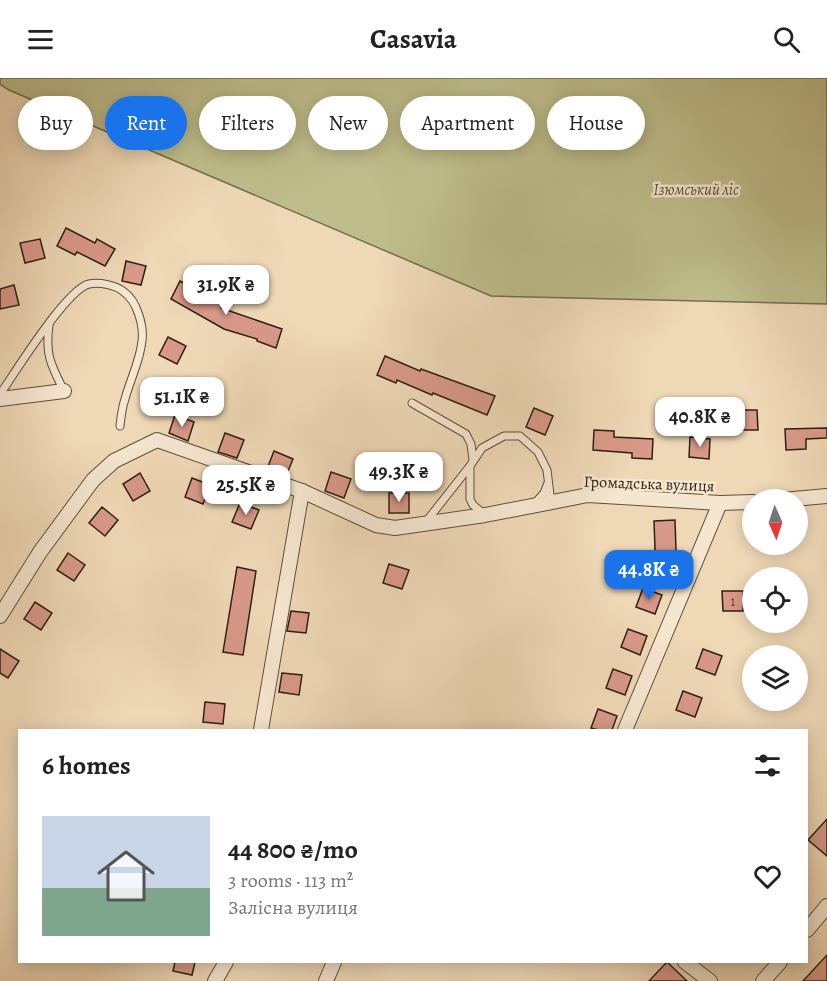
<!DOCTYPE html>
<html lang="en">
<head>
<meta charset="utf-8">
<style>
	:root { --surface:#fff; --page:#f2f2f2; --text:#222; --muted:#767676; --line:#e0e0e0; --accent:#1a73e8 }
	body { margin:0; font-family:Alegreya,serif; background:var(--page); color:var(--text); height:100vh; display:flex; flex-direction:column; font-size:22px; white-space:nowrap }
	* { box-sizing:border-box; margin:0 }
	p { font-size:20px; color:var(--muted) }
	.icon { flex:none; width:33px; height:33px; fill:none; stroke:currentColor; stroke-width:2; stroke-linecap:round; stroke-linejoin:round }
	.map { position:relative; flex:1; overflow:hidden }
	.drawer { position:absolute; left:18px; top:651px; width:790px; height:234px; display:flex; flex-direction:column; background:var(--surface); border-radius:0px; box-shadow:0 3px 15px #0003 }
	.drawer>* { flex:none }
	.top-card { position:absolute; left:18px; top:18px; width:792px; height:54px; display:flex; gap:12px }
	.needle { width:39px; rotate:177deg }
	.buttons { position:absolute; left:742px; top:411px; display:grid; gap:12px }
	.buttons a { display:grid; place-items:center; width:66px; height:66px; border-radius:50%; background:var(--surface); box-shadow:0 3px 15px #0003; font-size:30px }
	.price { position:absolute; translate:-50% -51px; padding:0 14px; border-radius:12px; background:#fff; color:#222; font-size:20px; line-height:39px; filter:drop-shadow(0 2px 3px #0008) }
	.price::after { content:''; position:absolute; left:50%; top:36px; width:18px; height:14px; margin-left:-9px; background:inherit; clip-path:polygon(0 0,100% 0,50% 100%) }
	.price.selected { background:var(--accent); color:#fff }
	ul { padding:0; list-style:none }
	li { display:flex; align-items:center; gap:18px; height:150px; padding:0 24px }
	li+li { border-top:2px solid var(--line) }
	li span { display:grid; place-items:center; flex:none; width:168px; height:120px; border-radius:0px; color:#555 }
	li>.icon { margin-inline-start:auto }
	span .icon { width:72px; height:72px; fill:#fffc; stroke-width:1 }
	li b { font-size:26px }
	h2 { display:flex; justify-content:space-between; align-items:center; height:72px; padding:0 24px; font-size:26px }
	.pill { padding:0 21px; border-radius:27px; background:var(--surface); box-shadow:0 3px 15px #0003; font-size:21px; line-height:54px }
	.pill.selected { background:var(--accent); color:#fff }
	header { display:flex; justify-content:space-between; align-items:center; height:78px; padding:0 24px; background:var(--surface); font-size:27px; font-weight:600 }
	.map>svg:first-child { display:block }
	.green { fill:#bebd8b; stroke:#766e4e; stroke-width:1.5 }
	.building { fill:#d99989; stroke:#2e2012; stroke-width:1.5 }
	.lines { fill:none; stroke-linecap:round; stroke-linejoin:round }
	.lane-casing { stroke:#5e4e3b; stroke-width:9 }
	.street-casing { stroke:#5e4e3b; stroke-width:16 }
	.lane { stroke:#f5e6d0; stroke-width:7 }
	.street { stroke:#f5e6d0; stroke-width:14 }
	.labels { text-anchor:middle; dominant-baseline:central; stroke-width:5; stroke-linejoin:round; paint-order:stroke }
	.number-label { font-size:14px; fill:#593e30 }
	.park-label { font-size:16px; font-style:italic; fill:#594f36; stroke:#f5e6d0 }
	.street-label { font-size:16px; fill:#2e2012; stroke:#f5e6d0 }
</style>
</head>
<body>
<header><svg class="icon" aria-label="menu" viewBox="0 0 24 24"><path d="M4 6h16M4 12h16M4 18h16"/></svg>Casavia<svg class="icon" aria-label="search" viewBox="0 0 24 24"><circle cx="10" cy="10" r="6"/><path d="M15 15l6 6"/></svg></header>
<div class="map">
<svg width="827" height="903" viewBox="0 0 827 903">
	<rect width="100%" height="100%" fill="#efd8b6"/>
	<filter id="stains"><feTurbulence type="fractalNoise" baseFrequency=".00333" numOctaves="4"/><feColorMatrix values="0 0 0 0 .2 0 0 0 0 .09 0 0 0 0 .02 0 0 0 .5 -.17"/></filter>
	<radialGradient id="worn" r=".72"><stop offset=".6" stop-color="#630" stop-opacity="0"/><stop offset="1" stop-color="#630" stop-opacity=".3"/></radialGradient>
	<!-- green -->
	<polygon class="green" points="0,0 827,0 827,226 491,218 9,12 0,6"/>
	<!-- building -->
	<g class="building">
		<polygon points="66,150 95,165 97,161 115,171 105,188 77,174 75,177 57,168"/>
		<polygon points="40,161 45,180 25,185 20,165"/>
		<polygon points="126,183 146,188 141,207 122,203"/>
		<polygon points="180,203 222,227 221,230 282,251 276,270 257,263 257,261 224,251 171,221"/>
		<polygon points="14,207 19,227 0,231 0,211"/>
		<polygon points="168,259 186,268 177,286 159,277"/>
		<polygon points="385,278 420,293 421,291 495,318 487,337 433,315 432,317 397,302 396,305 377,297"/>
		<polygon points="534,330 553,338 545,357 526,349"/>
		<polygon points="737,332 757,332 758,352 738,352"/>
		<polygon points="175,337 194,344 188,363 169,355"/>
		<polygon points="827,350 827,360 806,361 806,371 786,372 785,351"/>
		<polygon points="594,352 614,353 614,359 653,361 652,381 632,380 632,375 593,372"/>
		<polygon points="225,355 244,362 237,380 218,374"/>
		<polygon points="690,359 710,361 709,381 689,379"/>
		<polygon points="274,373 293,381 286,398 267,391"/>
		<polygon points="331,394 351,401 344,420 325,413"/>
		<polygon points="140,395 150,413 133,423 123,406"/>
		<polygon points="192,400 210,407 203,426 185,419"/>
		<rect x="389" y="415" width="20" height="20"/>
		<polygon points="240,425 259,432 251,451 232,444"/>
		<polygon points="102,429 118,442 105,458 89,445"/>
		<polygon points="675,442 676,473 669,498 650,493 655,471 654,443"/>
		<polygon points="68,475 85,487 74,503 57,492"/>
		<polygon points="389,486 409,492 402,511 383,505"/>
		<polygon points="237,489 256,493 243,577 223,574"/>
		<polygon points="643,510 662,517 655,536 636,529"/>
		<polygon points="722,513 743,513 743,533 723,533"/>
		<polygon points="35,524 52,535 41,552 24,541"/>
		<polygon points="291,533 309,535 306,555 287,553"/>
		<polygon points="628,551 647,558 640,577 621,569"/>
		<polygon points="0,571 19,583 8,600 0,595"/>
		<polygon points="703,571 722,578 715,597 696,590"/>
		<polygon points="613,591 632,598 625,617 606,610"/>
		<polygon points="282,595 302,597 299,617 279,614"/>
		<polygon points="683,613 702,620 695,639 676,632"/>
		<polygon points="205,624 225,626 223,646 203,644"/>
		<polygon points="598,631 617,638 612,652 598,652 591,650"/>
		<polygon points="827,741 827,778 808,762"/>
		<polygon points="827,877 827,903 803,903"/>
		<polygon points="175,884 195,884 192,897 173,893"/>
		<polygon points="667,884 687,903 649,903"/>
	</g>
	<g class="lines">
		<defs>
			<g id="lane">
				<path d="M49,247C45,277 51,287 64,313"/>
				<path d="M2,319L3,312C17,291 67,211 89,206C100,204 116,207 124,214C137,223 144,248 142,263C140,283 130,302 125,321C122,329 121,339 120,348"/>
				<polyline points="412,325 466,356 471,366 473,382"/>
				<polyline points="535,425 544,415 548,405"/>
				<polyline points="484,436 473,427 470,421 470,388 482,370 504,358 520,358 538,374 547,392 551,425"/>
				<polyline points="425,445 470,388"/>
			</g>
			<g id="street">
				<polyline points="0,321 64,313"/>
				<polyline points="782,422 827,418"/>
				<polyline points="0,538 40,474 93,402 114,383 157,362 302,413 376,447 395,450 485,437 588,417 720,425 753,424"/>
				<polyline points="261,652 302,413"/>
				<polyline points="625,652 720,425"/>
				<polyline points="807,852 827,828"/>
				<polyline points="685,884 710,903"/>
				<polyline points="215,903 226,884"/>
				<polyline points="326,903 334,884"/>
				<polyline points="763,903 780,884"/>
			</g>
		</defs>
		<!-- lane casing -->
		<use href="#lane" class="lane-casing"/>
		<!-- street casing -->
		<use href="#street" class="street-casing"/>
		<!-- lane -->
		<use href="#lane" class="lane"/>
		<!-- street -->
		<use href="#street" class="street"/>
	</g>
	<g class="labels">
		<!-- number labels -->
		<g class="number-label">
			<text x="733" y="523">1</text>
		</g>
		<!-- park labels -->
		<g class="park-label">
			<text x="696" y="112">Ізюмський ліс</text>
		</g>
		<!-- street labels -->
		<g class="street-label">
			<text transform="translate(649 406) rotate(2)">Громадська вулиця</text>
		</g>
	</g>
	<rect width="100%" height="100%" filter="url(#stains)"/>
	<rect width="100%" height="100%" fill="url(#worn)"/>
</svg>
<div class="buttons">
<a><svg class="needle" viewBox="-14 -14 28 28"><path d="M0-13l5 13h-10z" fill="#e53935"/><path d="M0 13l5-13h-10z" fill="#767676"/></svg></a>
<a><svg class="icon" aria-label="locate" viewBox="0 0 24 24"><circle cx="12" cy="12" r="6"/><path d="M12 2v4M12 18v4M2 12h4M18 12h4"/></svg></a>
<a><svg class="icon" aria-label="layers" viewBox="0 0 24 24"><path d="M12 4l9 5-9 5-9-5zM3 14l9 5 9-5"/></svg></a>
</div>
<b class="price" style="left:226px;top:238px">31.9K ₴</b>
<b class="price" style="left:182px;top:350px">51.1K ₴</b>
<b class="price" style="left:700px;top:370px">40.8K ₴</b>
<b class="price" style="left:399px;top:425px">49.3K ₴</b>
<b class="price" style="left:246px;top:438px">25.5K ₴</b>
<b class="price selected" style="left:649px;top:523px">44.8K ₴</b>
<div class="top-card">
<a class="pill">Buy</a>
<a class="pill selected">Rent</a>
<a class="pill">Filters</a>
<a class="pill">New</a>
<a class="pill">Apartment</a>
<a class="pill">House</a>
</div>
<section class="drawer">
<h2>6 homes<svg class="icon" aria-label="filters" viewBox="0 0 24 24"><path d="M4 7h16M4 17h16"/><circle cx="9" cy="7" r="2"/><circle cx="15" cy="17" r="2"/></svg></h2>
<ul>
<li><span style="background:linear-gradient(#c9d6e8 60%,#7fa58c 0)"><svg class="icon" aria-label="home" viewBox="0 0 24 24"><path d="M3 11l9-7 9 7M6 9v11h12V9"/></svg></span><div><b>44 800 ₴/mo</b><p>3 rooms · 113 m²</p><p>Залісна вулиця</p></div><svg class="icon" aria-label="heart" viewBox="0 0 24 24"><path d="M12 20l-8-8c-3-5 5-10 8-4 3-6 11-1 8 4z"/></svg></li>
</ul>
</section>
</div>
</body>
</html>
